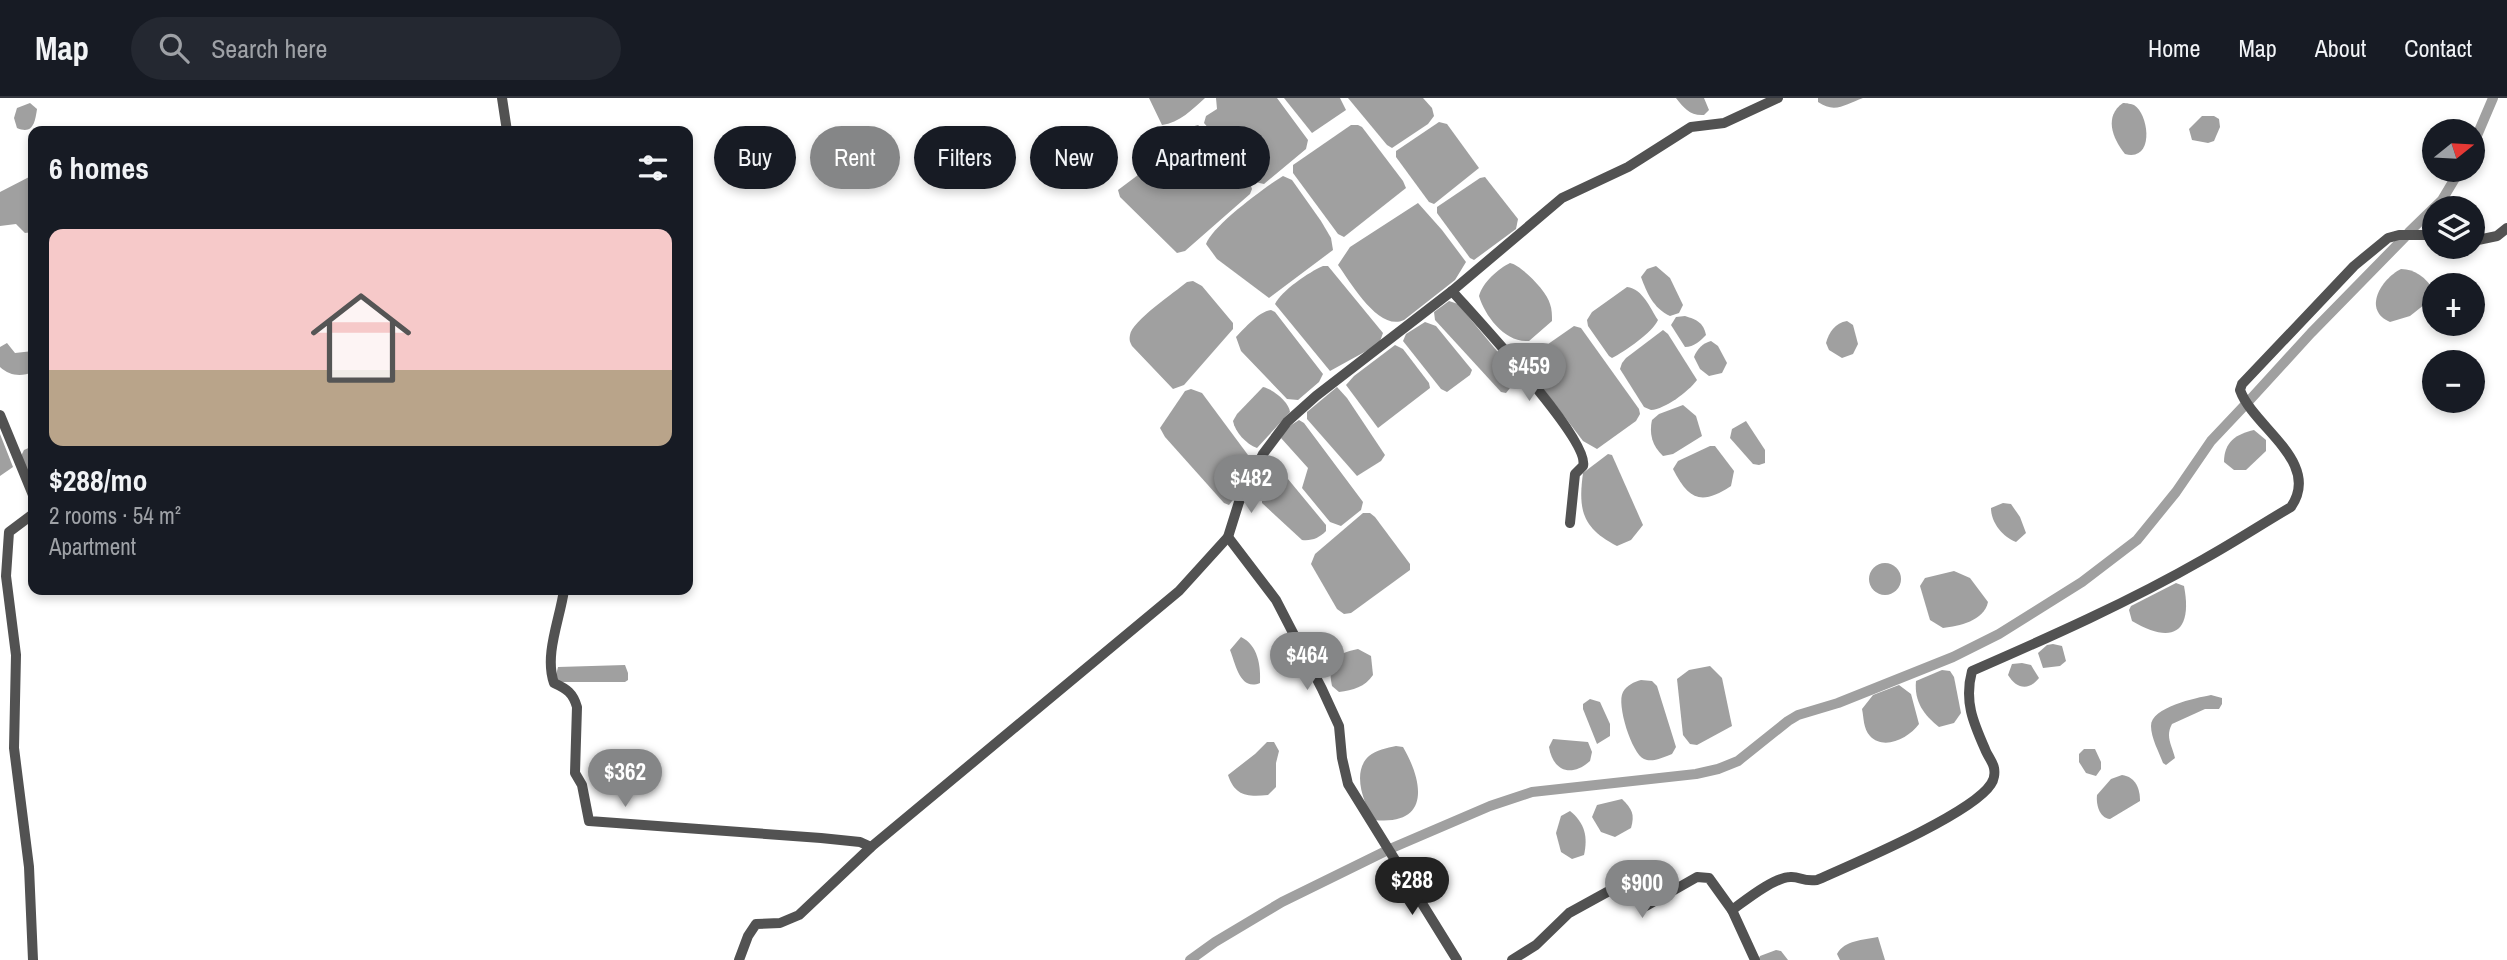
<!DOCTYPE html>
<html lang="en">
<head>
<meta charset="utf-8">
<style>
	:root { --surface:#171b24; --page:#242831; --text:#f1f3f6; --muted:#9ea1a6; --line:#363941; --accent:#858687 }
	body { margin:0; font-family:"Archivo Narrow",sans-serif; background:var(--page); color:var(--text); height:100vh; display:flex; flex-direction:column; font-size:26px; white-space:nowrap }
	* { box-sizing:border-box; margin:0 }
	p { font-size:23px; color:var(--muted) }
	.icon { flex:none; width:38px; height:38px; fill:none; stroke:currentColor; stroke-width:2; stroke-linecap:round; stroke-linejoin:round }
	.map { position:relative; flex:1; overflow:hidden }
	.panel { position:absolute; left:28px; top:28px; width:665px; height:469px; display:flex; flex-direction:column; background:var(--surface); border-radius:14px; box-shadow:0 4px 10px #0003 }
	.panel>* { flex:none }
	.banner { position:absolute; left:714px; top:28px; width:665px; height:63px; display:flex; gap:14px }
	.needle { width:46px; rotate:72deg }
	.controls { position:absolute; left:2422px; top:21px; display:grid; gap:14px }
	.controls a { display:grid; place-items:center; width:63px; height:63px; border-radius:50%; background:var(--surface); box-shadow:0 4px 10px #0003; font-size:35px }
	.price { position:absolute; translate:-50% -60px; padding:0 16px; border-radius:24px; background:var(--accent); color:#fff; font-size:23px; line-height:46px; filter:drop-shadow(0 2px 4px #0008) }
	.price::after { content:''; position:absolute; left:50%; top:42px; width:21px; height:16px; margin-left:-10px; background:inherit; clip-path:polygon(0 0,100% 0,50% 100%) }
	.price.active { background:#222; color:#fff }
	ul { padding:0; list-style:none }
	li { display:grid; align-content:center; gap:14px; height:371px; padding:0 21px }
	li+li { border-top:2px solid var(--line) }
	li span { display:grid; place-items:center; height:217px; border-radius:14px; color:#555 }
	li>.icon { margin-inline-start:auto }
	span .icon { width:126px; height:126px; fill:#fffc; stroke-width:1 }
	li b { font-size:30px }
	h2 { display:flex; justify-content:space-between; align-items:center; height:84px; padding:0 21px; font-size:30px }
	.tag { padding:0 24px; border-radius:32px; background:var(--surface); box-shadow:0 4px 10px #0003; font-size:24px; line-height:63px }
	.tag.active { background:var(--accent); color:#fff }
	header { display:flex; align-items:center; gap:42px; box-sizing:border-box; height:98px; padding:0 35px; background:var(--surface); border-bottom:2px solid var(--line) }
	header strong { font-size:33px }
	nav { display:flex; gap:38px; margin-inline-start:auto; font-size:24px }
	.search { width:490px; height:63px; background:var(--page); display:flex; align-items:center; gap:18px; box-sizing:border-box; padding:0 24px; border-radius:38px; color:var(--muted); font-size:26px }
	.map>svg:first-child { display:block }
	.water { fill:#a0a0a0 }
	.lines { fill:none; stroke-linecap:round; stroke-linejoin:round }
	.canal { stroke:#a0a0a0; stroke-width:10 }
	.street { stroke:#525252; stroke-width:10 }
</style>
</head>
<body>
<header>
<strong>Map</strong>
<div class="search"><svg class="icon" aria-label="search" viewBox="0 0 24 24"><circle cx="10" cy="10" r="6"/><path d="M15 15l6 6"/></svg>Search here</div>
<nav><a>Home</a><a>Map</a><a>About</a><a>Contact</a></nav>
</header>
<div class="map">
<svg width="2507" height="862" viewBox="0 0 2507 862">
	<rect width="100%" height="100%" fill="#fff"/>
	<!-- water -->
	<g class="water">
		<path d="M1149,0H1205C1193,11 1179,25 1162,27Z"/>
		<polygon points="1216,0 1277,0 1308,42 1306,51 1264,86 1255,84 1204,25 1206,18 1217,11"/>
		<polygon points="1284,0 1340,0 1346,12 1312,35"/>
		<polygon points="1348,0 1423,0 1432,10 1434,18 1428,26 1392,50 1387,47"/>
		<path d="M1676,0H1704L1709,12L1704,17C1690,18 1684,10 1676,0Z"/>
		<path d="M1818,0H1863C1846,6 1835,16 1818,4Z"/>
		<path d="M30,5L37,11C35,24 33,37 17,30L14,20L17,10Z"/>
		<path d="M2123,5C2126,5 2132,6 2134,7C2149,16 2155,64 2125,56C2112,40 2104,18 2123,5Z"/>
		<polygon points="2202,18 2214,18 2219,21 2220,29 2214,43 2208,45 2192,42 2189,31"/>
		<polygon points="1439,24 1447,26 1479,70 1434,106 1429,104 1396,59 1396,53"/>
		<polygon points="1198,27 1209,36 1250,85 1252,91 1250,96 1185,153 1177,155 1120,99 1118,92 1142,74 1147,58 1191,29"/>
		<polygon points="1351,27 1358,27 1362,29 1403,83 1406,90 1344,139 1338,136 1293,75 1293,67"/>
		<polygon points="33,77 33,134 25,135 16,126 0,128 0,94"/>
		<path d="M1283,78L1292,82L1321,123L1331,140L1333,152L1269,200L1217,161L1206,146C1212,128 1265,89 1283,78Z"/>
		<polygon points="1485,79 1518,121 1516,131 1474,162 1470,160 1437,115 1437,109 1480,80"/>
		<path d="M1418,105L1442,132L1466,164L1455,182L1404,222C1379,234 1351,185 1338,167L1350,149Z"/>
		<path d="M1510,165C1521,167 1547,193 1550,206C1552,211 1552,218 1552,223L1529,243C1505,245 1485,218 1479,198C1483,184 1498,171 1510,165Z"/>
		<path d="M1323,168H1328L1383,235L1379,246L1330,273L1275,206C1281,193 1309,174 1323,168Z"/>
		<path d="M1656,168L1670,180L1683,207L1679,215L1670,218C1653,210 1647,195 1641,179L1647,171Z"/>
		<path d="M2401,171C2415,171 2426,180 2434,192V199L2410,218L2390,224C2362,212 2381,181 2401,171Z"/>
		<path d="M1193,183L1202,188L1233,225V231L1184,287L1173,291L1132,248C1130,244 1129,242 1130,237C1132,223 1175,194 1187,184Z"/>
		<path d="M1627,189C1643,191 1650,210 1658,222C1653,234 1624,254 1612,260L1609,258L1588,228L1587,222L1592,214Z"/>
		<polygon points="1449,203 1458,206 1516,276 1515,284 1506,295 1501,294 1435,222 1434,214"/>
		<path d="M1271,212L1275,214L1323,276L1319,284L1298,302L1287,301L1241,253L1236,239C1245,230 1258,214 1271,212Z"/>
		<path d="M1685,218C1697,222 1703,224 1706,237C1700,243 1694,249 1685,249L1671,227L1676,219Z"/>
		<path d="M1847,223L1853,227L1858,246L1853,256L1842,260L1829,252L1826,245C1829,234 1835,225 1847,223Z"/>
		<polygon points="1425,224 1436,228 1472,272 1470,277 1447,294 1441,291 1403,243 1406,236"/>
		<polygon points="1574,228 1581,230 1639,311 1640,316 1636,323 1597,351 1583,343 1529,272 1528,260"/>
		<path d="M1663,232L1668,236L1697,282C1688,294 1665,311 1651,312L1644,309L1620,271L1622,265L1626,260Z"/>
		<path d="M1711,243L1718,248L1727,265L1722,275L1709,278L1700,271L1694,259C1697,251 1703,245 1711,243Z"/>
		<path d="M7,245L15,255L33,253V274C21,279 10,278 0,269V249Z"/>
		<polygon points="1395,247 1403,251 1429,285 1430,290 1378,330 1346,287 1354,278"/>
		<path d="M1263,289C1273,291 1289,304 1290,314L1257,350C1246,346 1235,334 1233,323L1237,316Z"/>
		<polygon points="1337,289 1347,300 1385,357 1381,363 1357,378 1307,321 1307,314"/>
		<polygon points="1191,291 1202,295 1248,357 1236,398 1229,407 1224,405 1165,339 1160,330 1185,293"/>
		<path d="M1683,307L1696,318L1702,338L1673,356L1663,358C1652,348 1649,335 1652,322L1659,316Z"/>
		<polygon points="1299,322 1304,325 1363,404 1361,412 1341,428 1330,424 1302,390 1308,370 1281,340 1285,331"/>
		<polygon points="1746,323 1765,352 1765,365 1759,367 1753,366 1730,340 1732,331"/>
		<path d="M2254,332L2266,342V353L2246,372H2234L2224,364C2224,344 2236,336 2254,332Z"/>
		<polygon points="0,336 13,369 0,378"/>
		<polygon points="33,348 33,376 31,376 27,373 21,358 24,352"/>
		<path d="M1710,348H1715L1734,373L1731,388C1702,407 1689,403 1673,371L1678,363Z"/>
		<path d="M1608,356L1612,357L1643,427L1631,442L1617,448C1582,430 1578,412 1583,375Z"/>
		<path d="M1277,374L1283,375L1326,427V433C1319,440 1312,443 1302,442L1262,405V395Z"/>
		<path d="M2003,405L2011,406L2020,419L2026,435L2016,444C2003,439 1991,425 1991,410Z"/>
		<polygon points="1363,415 1370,415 1375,419 1410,466 1410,472 1351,515 1344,516 1337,511 1311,466 1315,456"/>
		<circle cx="1885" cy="481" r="16"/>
		<path d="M1954,473L1970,480L1988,504C1984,523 1959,528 1943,530L1930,522L1920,488L1925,480Z"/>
		<path d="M2176,485L2184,488C2193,535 2172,547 2132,523L2129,512L2131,508Z"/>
		<path d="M1241,539C1258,547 1261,568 1260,585C1240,593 1236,567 1230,552Z"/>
		<polygon points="2053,546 2062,548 2066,563 2060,568 2043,570 2038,555 2047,547"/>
		<path d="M1358,551L1371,558L1373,577C1365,589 1353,592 1339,594L1332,588C1327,563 1333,556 1358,551Z"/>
		<path d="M2022,565L2031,567L2039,580C2028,594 2016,590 2008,577L2012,566Z"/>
		<polygon points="625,567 628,575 628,582 625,584 559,584 556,577 558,569"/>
		<polygon points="1710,568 1722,580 1732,628 1697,647 1690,646 1683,637 1677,581 1689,572"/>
		<path d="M1942,572L1950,573L1954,579L1961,615L1954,625L1939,629C1924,617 1914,604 1916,583Z"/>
		<path d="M1641,582L1652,583L1657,588L1676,649L1672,656C1664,659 1652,665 1644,661C1632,656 1616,606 1623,594C1627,587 1634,584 1641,582Z"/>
		<path d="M1899,587L1911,596L1919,626C1909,640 1884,653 1870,638C1863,630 1864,620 1862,611L1873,597Z"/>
		<path d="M2211,597L2222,600V606L2219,611H2205L2172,626C2165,639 2172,647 2175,660L2166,667L2163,665C2159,654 2151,640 2151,628C2151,609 2196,600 2211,597Z"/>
		<polygon points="1590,601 1600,604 1610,626 1610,638 1597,646 1583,611 1583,606"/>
		<path d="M1553,641L1588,644L1592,654L1590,663C1571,680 1553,673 1549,649Z"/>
		<path d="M1267,644H1274L1279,653L1276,665V689L1268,697C1247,699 1235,698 1228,677L1255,656Z"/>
		<path d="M1396,648L1403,649C1424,685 1430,728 1374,722C1364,706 1351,674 1369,658C1376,652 1387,650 1396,648Z"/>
		<polygon points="2084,651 2095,651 2101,664 2101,671 2096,678 2086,675 2079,664 2079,656"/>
		<path d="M2122,677C2136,679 2140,691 2140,703L2110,721C2099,720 2096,706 2097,697L2111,681Z"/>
		<path d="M1622,701C1632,711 1635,716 1631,730L1615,739L1601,734L1592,719L1597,707Z"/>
		<path d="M1570,713C1585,725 1588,739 1584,757L1572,761L1561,754L1556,735L1561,718Z"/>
		<path d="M1878,839L1885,862H1840L1837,856C1845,842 1863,842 1878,839Z"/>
		<polygon points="1776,852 1781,853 1788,862 1797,862 1758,862 1760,858"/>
	</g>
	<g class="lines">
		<!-- canal -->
		<g class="canal">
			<polyline points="2473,47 2493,0"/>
			<polyline points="2409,134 2442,102 2460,72"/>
			<polyline points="2247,305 2311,235 2405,139"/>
			<polyline points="1190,862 1215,844 1282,804 1392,750 1490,708 1532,694 1696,676 1718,671 1738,663 1788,623 1798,617 1838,605 1953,559 1999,536 2082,484 2137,442 2176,394 2211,343 2245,307"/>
		</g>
		<!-- street -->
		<g class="street">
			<polyline points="502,0 507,33"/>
			<polyline points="2473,143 2497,138 2507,130"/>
			<path d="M1452,193C1474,218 1591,343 1583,368L1575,376L1570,425"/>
			<polyline points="0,317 33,397"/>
			<polyline points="1228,439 1276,502 1322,591 1339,628 1342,660 1348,686 1457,862"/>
			<path d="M564,492C560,521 544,557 554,585C567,591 573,595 577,609L575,675L582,687L589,723L821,740L860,744L871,749"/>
			<path d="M1732,812C1746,802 1773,780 1790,779C1800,778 1802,784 1817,782C1853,766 1972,716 1991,686C1994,682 1995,675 1994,670C1993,664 1987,657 1985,651C1973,624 1964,603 1972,573C2050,539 2129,504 2204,461C2233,445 2262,426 2291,409C2322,364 2253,329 2240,292L2242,286L2354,168L2388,140L2399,137H2434"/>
			<polyline points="33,862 29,769 14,650 16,557 6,478 9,434 33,416"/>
			<polyline points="739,862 748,838 756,826 780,825 799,817 871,749 1179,493 1228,439 1239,404 1263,356 1287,324 1316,298 1452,193 1562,100 1628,69 1691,29 1724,25 1778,0"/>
			<polyline points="1512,862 1536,847 1569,815 1609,793 1620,791 1630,792 1646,808 1697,779 1709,780 1732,812 1755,862"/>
		</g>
	</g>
</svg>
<div class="controls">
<a><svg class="needle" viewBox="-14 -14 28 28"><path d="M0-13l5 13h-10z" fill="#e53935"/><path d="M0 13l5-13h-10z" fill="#9ea1a6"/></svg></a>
<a><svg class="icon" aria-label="layers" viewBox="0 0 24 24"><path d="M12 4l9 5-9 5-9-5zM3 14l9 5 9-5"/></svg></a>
<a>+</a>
<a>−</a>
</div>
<b class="price" style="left:1529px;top:305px">$459</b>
<b class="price" style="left:1251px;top:417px">$482</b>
<b class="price" style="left:1307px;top:594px">$464</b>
<b class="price" style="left:625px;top:711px">$362</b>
<b class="price active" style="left:1412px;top:819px">$288</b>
<b class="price" style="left:1642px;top:822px">$900</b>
<div class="banner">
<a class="tag">Buy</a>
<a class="tag active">Rent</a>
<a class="tag">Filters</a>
<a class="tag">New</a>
<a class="tag">Apartment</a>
</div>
<section class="panel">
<h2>6 homes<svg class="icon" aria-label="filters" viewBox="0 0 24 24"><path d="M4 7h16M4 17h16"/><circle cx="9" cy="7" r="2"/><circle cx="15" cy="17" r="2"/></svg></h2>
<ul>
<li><span style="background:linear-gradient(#f6c9c9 65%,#b9a48a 0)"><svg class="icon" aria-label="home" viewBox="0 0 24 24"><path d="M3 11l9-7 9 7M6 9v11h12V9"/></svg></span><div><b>$288/mo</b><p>2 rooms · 54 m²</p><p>Apartment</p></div></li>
</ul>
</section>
</div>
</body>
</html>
